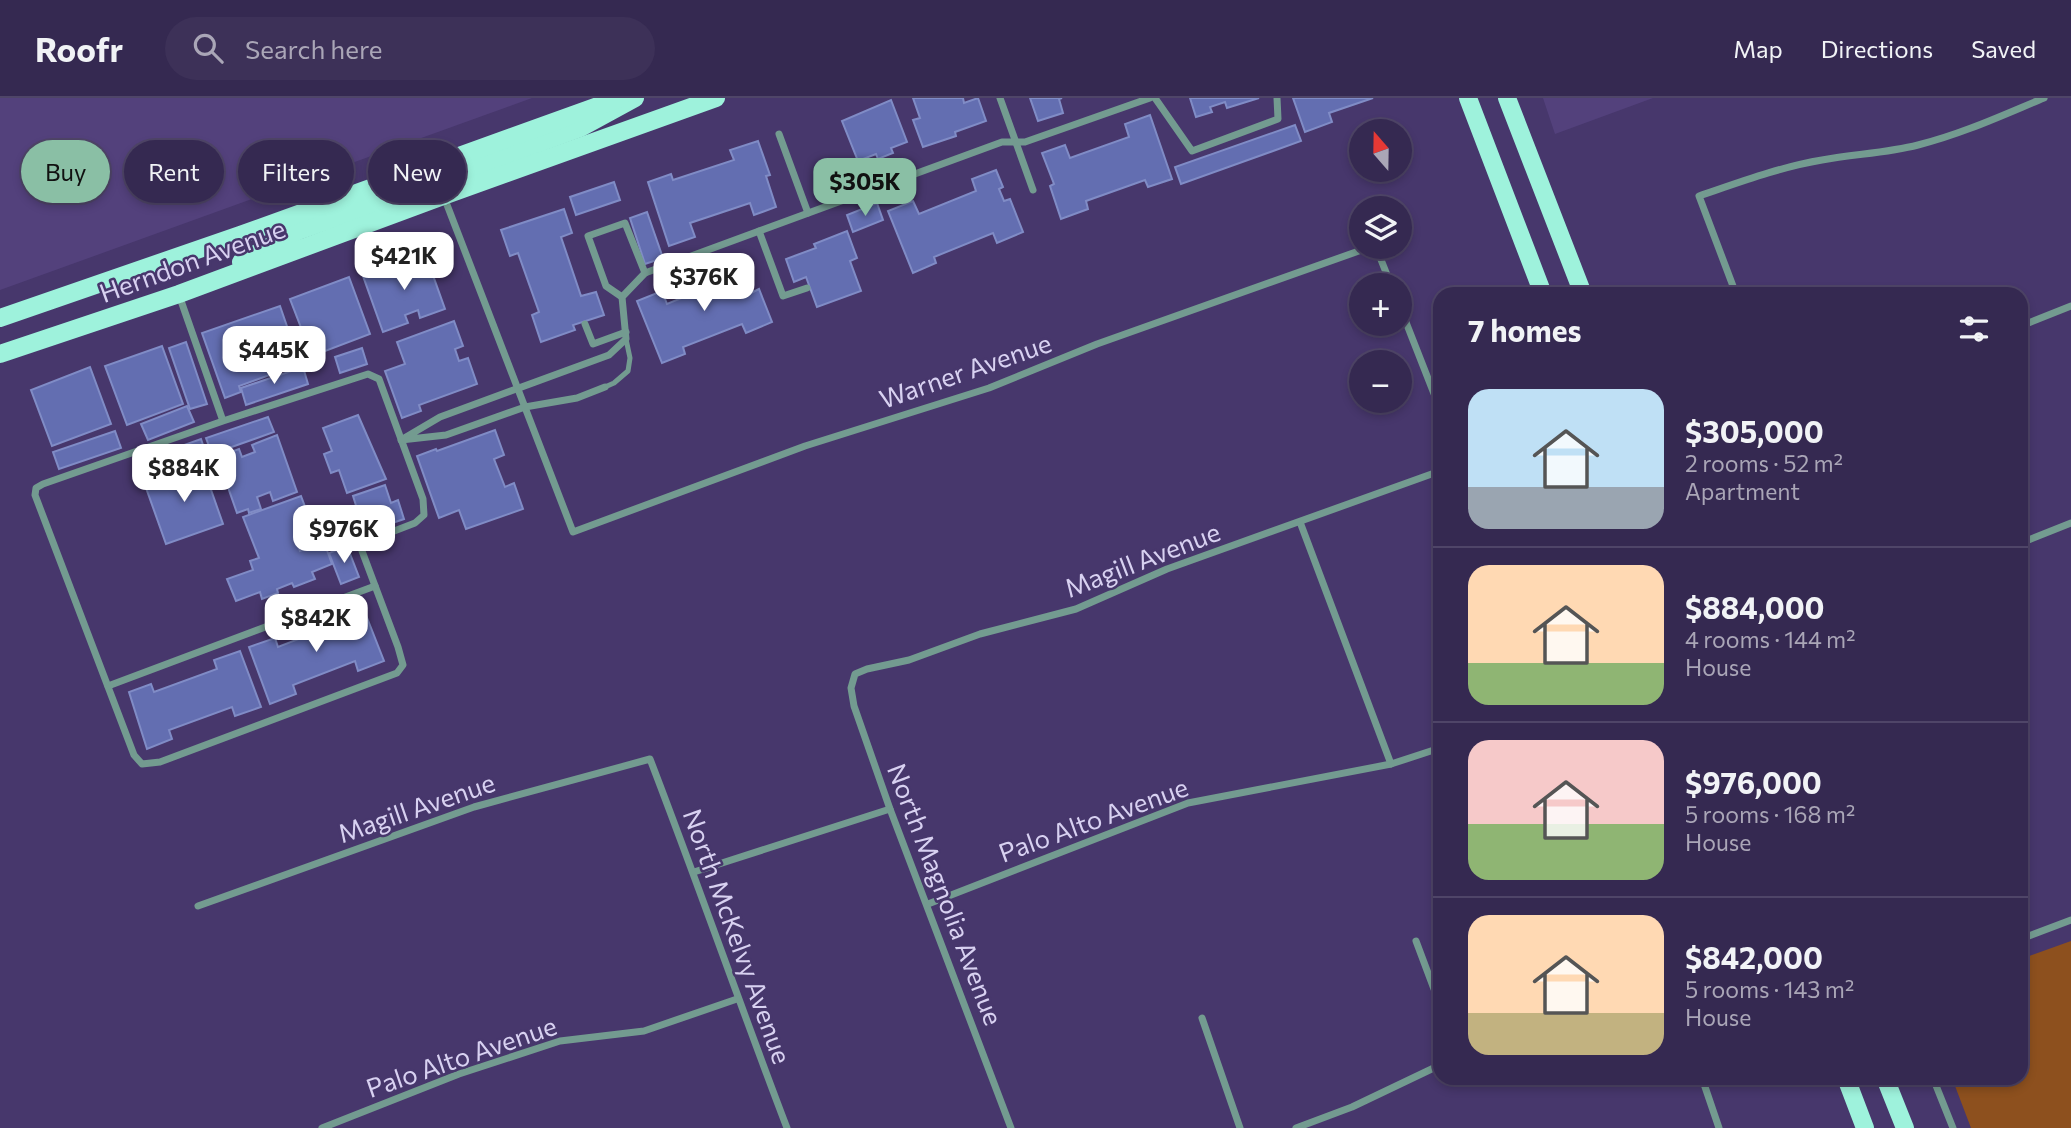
<!DOCTYPE html>
<html lang="en">
<head>
<meta charset="utf-8">
<style>
	:root { --surface:#352951; --page:#3d3158; --text:#f1f3f6; --muted:#aaa6b7; --line:#4f4568; --accent:#8abfa5 }
	body { margin:0; font-family:Commissioner,sans-serif; background:var(--page); color:var(--text); height:100vh; display:flex; flex-direction:column; font-size:26px; white-space:nowrap }
	* { box-sizing:border-box; margin:0 }
	p { font-size:23px; color:var(--muted) }
	.icon { flex:none; width:38px; height:38px; fill:none; stroke:currentColor; stroke-width:2; stroke-linecap:round; stroke-linejoin:round }
	.map { position:relative; flex:1; overflow:hidden }
	.sheet { position:absolute; left:1433px; top:189px; width:595px; height:798px; display:flex; flex-direction:column; background:var(--surface); border-radius:21px; box-shadow:0 4px 10px #0003,0 0 0 2px var(--line) }
	.sheet>* { flex:none }
	.guide { position:absolute; left:21px; top:42px; width:665px; height:63px; display:flex; gap:14px }
	.needle { width:46px; rotate:340deg }
	.controls { position:absolute; left:1349px; top:21px; display:grid; gap:14px }
	.controls a { display:grid; place-items:center; width:63px; height:63px; border-radius:50%; background:var(--surface); box-shadow:0 4px 10px #0003,0 0 0 2px var(--line); font-size:35px }
	.price { position:absolute; translate:-50% -60px; padding:0 16px; border-radius:14px; background:#fff; color:#222; font-size:23px; line-height:46px; filter:drop-shadow(0 2px 4px #0008) }
	.price::after { content:''; position:absolute; left:50%; top:42px; width:21px; height:16px; margin-left:-10px; background:inherit; clip-path:polygon(0 0,100% 0,50% 100%) }
	.price.on { background:var(--accent); color:#111 }
	ul { padding:0; list-style:none }
	li { display:flex; align-items:center; gap:21px; height:175px; padding:0 35px }
	li+li { border-top:2px solid var(--line) }
	li span { display:grid; place-items:center; flex:none; width:196px; height:140px; border-radius:21px; color:#555 }
	li>.icon { margin-inline-start:auto }
	span .icon { width:84px; height:84px; fill:#fffc; stroke-width:1 }
	li b { font-size:30px }
	h2 { display:flex; justify-content:space-between; align-items:center; height:84px; padding:0 35px; font-size:30px }
	.tag { padding:0 24px; border-radius:32px; background:var(--surface); box-shadow:0 4px 10px #0003,0 0 0 2px var(--line); font-size:24px; line-height:63px }
	.tag.on { background:var(--accent); color:#111 }
	header { display:flex; align-items:center; gap:42px; box-sizing:border-box; height:98px; padding:0 35px; background:var(--surface); border-bottom:2px solid var(--line) }
	header strong { font-size:33px }
	nav { display:flex; gap:38px; margin-inline-start:auto; font-size:24px }
	.search { width:490px; height:63px; background:var(--page); display:flex; align-items:center; gap:18px; box-sizing:border-box; padding:0 24px; border-radius:38px; color:var(--muted); font-size:26px }
	.map>svg:first-child { display:block }
	.built { fill:#53417c }
	.green { fill:#8d501e }
	.building { fill:#636eb1; stroke:#808cc6; stroke-width:2 }
	.lines { fill:none; stroke-linecap:round; stroke-linejoin:round }
	.lane { stroke:#739b90; stroke-width:5 }
	.street { stroke:#739b90; stroke-width:7 }
	.primary { stroke:#9ef2dc; stroke-width:18 }
	.labels { text-anchor:middle; dominant-baseline:central; stroke-width:5; stroke-linejoin:round; paint-order:stroke }
	.street-label { font-size:26px; fill:#d8d1f1; stroke:#47376c }
</style>
</head>
<body>
<header>
<strong>Roofr</strong>
<div class="search"><svg class="icon" aria-label="search" viewBox="0 0 24 24"><circle cx="10" cy="10" r="6"/><path d="M15 15l6 6"/></svg>Search here</div>
<nav><a>Map</a><a>Directions</a><a>Saved</a></nav>
</header>
<div class="map">
<svg width="2071" height="1030" viewBox="0 0 2071 1030">
	<rect width="100%" height="100%" fill="#47376c"/>
	<!-- built -->
	<g class="built">
		<polygon points="0,0 532,0 0,192"/>
		<polygon points="1543,0 1653,0 1555,36"/>
	</g>
	<!-- green -->
	<polygon class="green" points="2071,843 2071,1030 1971,1030 1952,980 2021,980 2021,861"/>
	<!-- building -->
	<g class="building">
		<polygon points="913,0 963,0 964,5 978,0 986,23 955,34 956,38 923,49 913,22 920,20"/>
		<polygon points="1030,0 1062,0 1059,1 1063,15 1038,23"/>
		<polygon points="1190,0 1259,0 1227,10 1225,4 1210,9 1212,14 1196,19"/>
		<polygon points="1293,0 1373,0 1329,15 1332,24 1305,34"/>
		<polygon points="891,2 907,44 891,50 893,55 878,61 876,56 858,63 842,23"/>
		<polygon points="1150,17 1172,81 1148,89 1145,82 1086,103 1088,111 1061,121 1050,88 1054,86 1042,55 1065,47 1070,60 1129,39 1125,26"/>
		<polygon points="1295,27 1301,43 1181,86 1175,69"/>
		<polygon points="758,43 770,77 766,78 776,109 754,117 750,105 690,125 695,139 669,148 648,84 671,76 673,82 734,62 730,52"/>
		<polygon points="996,72 1003,89 999,91 1004,103 1010,101 1023,134 997,145 993,135 934,159 936,165 913,175 888,113 913,103 919,116 976,93 972,81"/>
		<polygon points="614,84 620,102 576,117 570,99"/>
		<polygon points="877,105 883,122 853,134 847,117"/>
		<polygon points="564,111 572,135 561,139 581,198 596,194 604,217 573,227 575,232 541,244 532,217 539,214 518,155 510,158 501,132"/>
		<polygon points="647,114 663,160 645,166 630,120"/>
		<polygon points="847,133 857,160 850,163 861,193 817,209 806,179 794,184 786,161 816,150 814,146"/>
		<polygon points="425,155 445,211 420,220 418,212 405,217 408,225 383,234 363,178 387,169 390,176 402,172 399,164"/>
		<polygon points="745,161 752,179 748,181 753,194 759,191 772,224 746,235 742,226 683,249 685,256 662,265 637,203 662,193 667,206 726,182 721,171"/>
		<polygon points="349,179 370,236 312,258 290,201"/>
		<polygon points="280,208 300,266 239,288 241,294 225,300 202,235"/>
		<polygon points="454,223 463,248 455,251 459,263 468,260 477,286 419,307 421,313 402,320 385,273 405,266 397,244"/>
		<polygon points="186,244 207,306 190,311 169,250"/>
		<polygon points="162,248 183,306 127,327 105,268"/>
		<polygon points="362,250 367,266 340,275 335,259"/>
		<polygon points="90,269 111,326 52,348 31,292"/>
		<polygon points="303,269 308,286 246,307 241,290"/>
		<polygon points="187,308 194,324 148,342 141,326"/>
		<polygon points="358,317 386,381 347,395 339,372 331,375 324,356 332,353 323,330"/>
		<polygon points="268,319 274,334 212,356 206,340"/>
		<polygon points="495,332 504,357 494,361 505,389 514,385 523,411 466,431 459,412 439,420 417,358 436,351 437,353"/>
		<polygon points="115,333 121,350 59,371 53,354"/>
		<polygon points="277,337 297,394 273,403 270,394 257,399 261,411 249,415 248,411 237,415 224,378 221,379 214,360 239,351 242,359 255,354 252,347"/>
		<polygon points="201,341 206,356 144,378 139,363"/>
		<polygon points="202,366 223,426 166,446 145,387"/>
		<polygon points="385,387 391,405 398,402 404,421 342,442 336,425 359,417 353,398"/>
		<polygon points="301,398 316,438 297,444 300,453 324,444 332,466 312,474 315,481 294,489 292,485 277,491 278,495 262,501 260,494 236,503 227,481 253,472 250,463 259,460 243,419"/>
		<polygon points="347,448 359,479 341,486 329,455"/>
		<polygon points="362,507 384,563 358,573 355,563 293,587 296,596 270,606 249,549 275,540 278,549 340,525 337,516"/>
		<polygon points="240,553 261,609 235,618 232,609 169,632 172,641 147,651 129,594 151,586 154,594 217,571 214,562"/>
	</g>
	<g class="lines">
		<!-- lane -->
		<polyline class="lane" points="605,289 614,285 628,273 630,260 626,241"/>
		<!-- street -->
		<g class="street">
			<polyline points="1000,0 1033,92"/>
			<polyline points="1155,0 1192,53 1278,21 1277,0"/>
			<polyline points="779,36 808,115"/>
			<polyline points="444,99 573,434 805,348 989,290 1097,246 1370,149"/>
			<polyline points="759,133 783,198 807,190"/>
			<polyline points="1376,149 1391,187"/>
			<path d="M1736,196L1699,98C1740,84 1780,69 1822,62C1854,56 1887,55 1918,47C1962,36 2003,17 2044,0"/>
			<polyline points="179,197 223,323 43,386 36,390 35,397 134,657 142,666 160,664 397,575 403,567 398,549 362,453 363,445 415,425 424,417 423,401 379,281 368,276 223,323"/>
			<polyline points="622,199 606,188 588,138 625,125 645,175"/>
			<polyline points="1400,209 1440,311"/>
			<polyline points="585,226 593,246 626,234"/>
			<polyline points="2021,228 2071,208"/>
			<polyline points="605,289 577,300 525,309 446,337 401,342 440,319 609,257 626,241 622,199 645,175 1002,44 1025,44 1150,0"/>
			<polyline points="1300,424 1391,666"/>
			<polyline points="2021,445 2071,425"/>
			<polyline points="108,588 375,488"/>
			<polyline points="694,774 890,711"/>
			<polyline points="928,806 1188,705 1391,666 1440,650"/>
			<path d="M198,808L474,709L650,661C697,783 740,907 787,1030"/>
			<polyline points="2021,841 2071,822"/>
			<polyline points="1416,843 1440,907"/>
			<polyline points="1202,920 1240,1030"/>
			<polyline points="1702,980 1719,1030"/>
			<polyline points="1933,980 1953,1030"/>
			<polyline points="322,1030 459,976 560,943 644,933 737,901"/>
			<polyline points="1011,1030 890,711 854,608 851,590 855,576 867,571 909,562 980,536 1076,511 1167,471 1440,373"/>
			<polyline points="1296,1030 1352,1009 1440,967"/>
		</g>
		<!-- primary -->
		<g class="primary">
			<polyline points="1468,0 1543,196"/>
			<polyline points="1507,0 1583,196"/>
			<polyline points="443,98 450,82 456,76 580,30 635,0"/>
			<polyline points="241,164 298,133 419,90 429,77 428,70"/>
			<polyline points="0,220 240,137 620,0"/>
			<polyline points="0,256 179,196 443,98 716,0"/>
			<polyline points="1846,980 1865,1030"/>
			<polyline points="1885,980 1905,1030"/>
		</g>
	</g>
	<g class="labels">
		<!-- street labels -->
		<g class="street-label">
			<text transform="translate(192 162) rotate(-20)">Herndon Avenue</text>
			<text transform="translate(965 272) rotate(-19)">Warner Avenue</text>
			<text transform="translate(1142 461) rotate(-21)">Magill Avenue</text>
			<text transform="translate(416 709) rotate(-19)">Magill Avenue</text>
			<text transform="translate(1093 721) rotate(-20)">Palo Alto Avenue</text>
			<text transform="translate(946 796) rotate(69)">North Magnolia Avenue</text>
			<text transform="translate(738 838) rotate(70)">North McKelvy Avenue</text>
			<text transform="translate(461 958) rotate(-19)">Palo Alto Avenue</text>
		</g>
	</g>
</svg>
<div class="controls">
<a><svg class="needle" viewBox="-14 -14 28 28"><path d="M0-13l5 13h-10z" fill="#e53935"/><path d="M0 13l5-13h-10z" fill="#aaa6b7"/></svg></a>
<a><svg class="icon" aria-label="layers" viewBox="0 0 24 24"><path d="M12 4l9 5-9 5-9-5zM3 14l9 5 9-5"/></svg></a>
<a>+</a>
<a>−</a>
</div>
<b class="price on" style="left:865px;top:120px">$305K</b>
<b class="price" style="left:404px;top:194px">$421K</b>
<b class="price" style="left:704px;top:215px">$376K</b>
<b class="price" style="left:274px;top:288px">$445K</b>
<b class="price" style="left:184px;top:406px">$884K</b>
<b class="price" style="left:344px;top:467px">$976K</b>
<b class="price" style="left:316px;top:556px">$842K</b>
<div class="guide">
<a class="tag on">Buy</a>
<a class="tag">Rent</a>
<a class="tag">Filters</a>
<a class="tag">New</a>
</div>
<section class="sheet">
<h2>7 homes<svg class="icon" aria-label="filters" viewBox="0 0 24 24"><path d="M4 7h16M4 17h16"/><circle cx="9" cy="7" r="2"/><circle cx="15" cy="17" r="2"/></svg></h2>
<ul>
<li><span style="background:linear-gradient(#bfe0f5 70%,#9aa5b1 0)"><svg class="icon" aria-label="home" viewBox="0 0 24 24"><path d="M3 11l9-7 9 7M6 9v11h12V9"/></svg></span><div><b>$305,000</b><p>2 rooms · 52 m²</p><p>Apartment</p></div></li>
<li><span style="background:linear-gradient(#ffd9b3 70%,#8fb573 0)"><svg class="icon" aria-label="home" viewBox="0 0 24 24"><path d="M3 11l9-7 9 7M6 9v11h12V9"/></svg></span><div><b>$884,000</b><p>4 rooms · 144 m²</p><p>House</p></div></li>
<li><span style="background:linear-gradient(#f6c9c9 60%,#8fb573 0)"><svg class="icon" aria-label="home" viewBox="0 0 24 24"><path d="M3 11l9-7 9 7M6 9v11h12V9"/></svg></span><div><b>$976,000</b><p>5 rooms · 168 m²</p><p>House</p></div></li>
<li><span style="background:linear-gradient(#ffd9b3 70%,#c2b280 0)"><svg class="icon" aria-label="home" viewBox="0 0 24 24"><path d="M3 11l9-7 9 7M6 9v11h12V9"/></svg></span><div><b>$842,000</b><p>5 rooms · 143 m²</p><p>House</p></div></li>
</ul>
</section>
</div>
</body>
</html>
